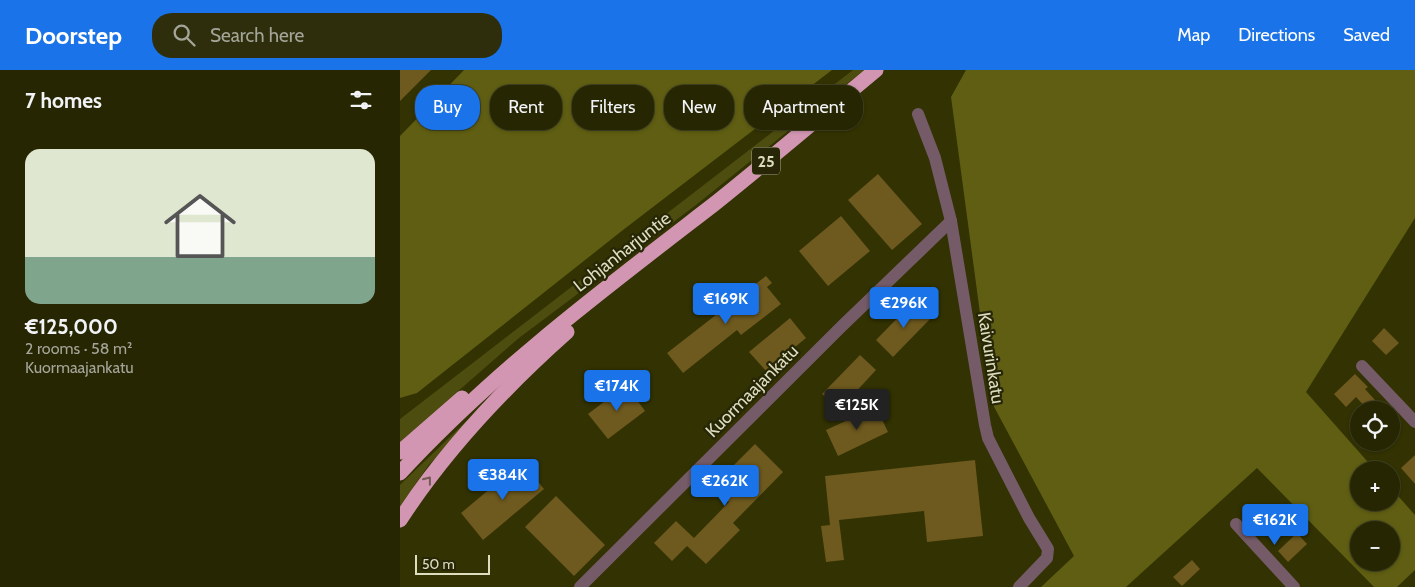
<!DOCTYPE html>
<html lang="en">
<head>
<meta charset="utf-8">
<style>
	:root { --surface:#262602; --page:#2e2e0c; --text:#f1f3f6; --muted:#a4a599; --line:#424324; --accent:#1a73e8 }
	body { margin:0; font-family:Cabin,sans-serif; background:var(--page); color:var(--text); height:100vh; display:flex; flex-direction:column; font-size:19px; white-space:nowrap }
	* { box-sizing:border-box; margin:0 }
	p { font-size:16px; color:var(--muted) }
	.icon { flex:none; width:28px; height:28px; fill:none; stroke:currentColor; stroke-width:2; stroke-linecap:round; stroke-linejoin:round }
	.map { position:relative; flex:1; overflow:hidden }
	.panel { display:flex; flex-direction:column; background:var(--surface); width:400px }
	.panel>* { flex:none }
	.hud { position:absolute; left:15px; top:15px; width:475px; height:45px; display:flex; gap:10px }
	.tools { position:absolute; left:950px; top:331px; display:grid; gap:10px }
	.tools a { display:grid; place-items:center; width:50px; height:50px; border-radius:50%; background:var(--surface); box-shadow:0 1px 4px #0004,0 0 0 1px var(--line); font-size:25px }
	.scale { position:absolute; left:15px; bottom:12px; width:75px; box-sizing:border-box; padding-left:5px; border:2px solid #dddec0; border-top:0; font-size:14px; line-height:18px; white-space:nowrap; color:#dddec0; -webkit-text-stroke:4px #272707; paint-order:stroke }
	.price { position:absolute; translate:-50% -42px; padding:0 11px; border-radius:5px; background:var(--accent); color:#fff; font-size:16px; line-height:32px; filter:drop-shadow(0 1px 2px #0008) }
	.price::after { content:''; position:absolute; left:50%; top:30px; width:15px; height:11px; margin-left:-8px; background:inherit; clip-path:polygon(0 0,100% 0,50% 100%) }
	.price.active { background:#222; color:#fff }
	ul { padding:0; list-style:none }
	li { display:grid; align-content:center; gap:10px; height:265px; padding:0 25px }
	li span { display:grid; place-items:center; height:155px; border-radius:15px; color:#555 }
	li>.icon { margin-inline-start:auto }
	span .icon { width:90px; height:90px; fill:#fffc; stroke-width:1 }
	li b { font-size:21px }
	h2 { display:flex; justify-content:space-between; align-items:center; height:60px; padding:0 25px; font-size:21px }
	.pill { padding:0 18px; border-radius:20px; background:var(--surface); box-shadow:0 1px 4px #0004,0 0 0 1px var(--line); font-size:18px; line-height:45px }
	.pill.active { background:var(--accent); color:#fff }
	header { display:flex; align-items:center; gap:30px; box-sizing:border-box; height:70px; padding:0 25px; background:var(--accent); color:#fff }
	header strong { font-size:24px }
	nav { display:flex; gap:28px; margin-inline-start:auto; font-size:18px }
	.search { width:350px; height:45px; background:var(--page); display:flex; align-items:center; gap:12px; box-sizing:border-box; padding:0 18px; border-radius:20px; color:var(--muted); font-size:19px }
	main { display:flex; flex:1; min-height:0 }
	.map>svg:first-child { display:block }
	.green { fill:#4d4d0f }
	.forest { fill:#5f5e12; fill-rule:evenodd }
	.building { fill:#6e591e }
	.lines { fill:none; stroke-linecap:round; stroke-linejoin:round }
	.minor { stroke:#745b67; stroke-width:12 }
	.highway { stroke:#d296b2; stroke-width:15 }
	.oneway { stroke:#745954 }
	.labels { text-anchor:middle; dominant-baseline:central; stroke-width:4.5; stroke-linejoin:round; paint-order:stroke }
	.shield { fill:#272707; stroke:#a6a788; stroke-width:1 }
	.shield-label { font-size:16px; font-weight:bold; fill:#dddec0 }
	.street-label { font-size:18px; fill:#dddec0; stroke:#272707 }
</style>
</head>
<body>
<header>
<strong>Doorstep</strong>
<div class="search"><svg class="icon" aria-label="search" viewBox="0 0 24 24"><circle cx="10" cy="10" r="6"/><path d="M15 15l6 6"/></svg>Search here</div>
<nav><a>Map</a><a>Directions</a><a>Saved</a></nav>
</header>
<main>
<section class="panel">
<h2>7 homes<svg class="icon" aria-label="filters" viewBox="0 0 24 24"><path d="M4 7h16M4 17h16"/><circle cx="9" cy="7" r="2"/><circle cx="15" cy="17" r="2"/></svg></h2>
<ul>
<li><span style="background:linear-gradient(#dfe7d0 70%,#7fa58c 0)"><svg class="icon" aria-label="home" viewBox="0 0 24 24"><path d="M3 11l9-7 9 7M6 9v11h12V9"/></svg></span><div><b>€125,000</b><p>2 rooms · 58 m²</p><p>Kuormaajankatu</p></div></li>
</ul>
</section>
<div class="map">
<svg width="1015" height="517" viewBox="0 0 1015 517">
	<rect width="100%" height="100%" fill="#323202"/>
	<!-- green -->
	<g class="green">
		<polygon points="453,0 464,0 296,135 119,268 0,372 0,349"/>
		<polygon points="81,337 28,396 0,436 0,415"/>
	</g>
	<!-- forest -->
	<g class="forest">
		<polygon points="64,0 432,0 223,160 17,323 0,328 0,66"/>
		<path d="M566,0H1015V148L906,322L975,400H959V432H991V418L1015,445V500L997,517H974L857,398L726,517H641L674,486L592,333L551,27ZM959,460H991V492H959Z"/>
	</g>
	<!-- building -->
	<g class="building">
		<polygon points="0,0 31,0 0,31"/>
		<polygon points="478,104 522,154 492,180 448,130"/>
		<polygon points="441,146 470,181 428,216 399,181"/>
		<polygon points="366,206 372,213 367,217 381,234 341,265 337,260 283,303 267,283"/>
		<polygon points="514,231 531,248 493,287 476,270"/>
		<polygon points="390,248 406,268 366,301 349,282"/>
		<polygon points="984,258 999,273 986,285 972,271"/>
		<polygon points="460,285 476,300 439,340 422,324"/>
		<polygon points="955,304 968,317 965,319 984,340 968,340 956,327 946,337 934,324"/>
		<polygon points="226,315 245,341 208,369 188,344"/>
		<polygon points="476,337 488,362 438,386 426,360"/>
		<polygon points="355,374 383,402 333,453 340,460 306,494 287,476 272,491 254,473 276,451 294,468 329,432 313,416"/>
		<polygon points="1015,385 1015,414 1001,398"/>
		<polygon points="575,390 583,466 527,472 524,441 439,450 444,490 426,492 421,456 430,455 425,406"/>
		<polygon points="122,392 144,419 83,470 61,443"/>
		<polygon points="156,426 205,475 174,506 125,457"/>
		<polygon points="897,463 907,474 888,492 878,481"/>
		<polygon points="792,490 800,499 782,516 773,507"/>
	</g>
	<g class="lines">
		<!-- minor -->
		<g class="minor">
			<polyline points="518,44 535,88 551,151 585,355 588,368 629,448 648,479 647,488 619,517"/>
			<polyline points="962,296 1015,352"/>
			<polyline points="836,454 894,517"/>
			<polyline points="180,517 442,256 551,151"/>
		</g>
		<!-- highway -->
		<g class="highway">
			<polyline points="0,382 62,328"/>
			<path d="M0,403C93,302 204,219 313,135C368,91 422,45 476,0"/>
			<path d="M0,450C46,379 104,318 167,262"/>
		</g>
	</g>
	<!-- one-way arrows -->
	<defs><path id="oneway-chevron" d="M-2-3.5L2.5 0L-2 3.5" fill="none" stroke-width="1.6" stroke-linecap="round" stroke-linejoin="round" transform="scale(1.25)"/></defs>
	<use class="oneway" href="#oneway-chevron" transform="translate(28 410) rotate(-52)"/>
	<g class="labels">
		<!-- shield labels -->
		<rect class="shield" x="352" y="77.5" width="28" height="27" rx="4"/>
		<g class="shield-label">
			<text x="366" y="91">25</text>
		</g>
		<!-- street labels -->
		<g class="street-label">
			<text transform="translate(222 182) rotate(-38)">Lohjanharjuntie</text>
			<text transform="translate(591 288) rotate(81)">Kaivurinkatu</text>
			<text transform="translate(352 321) rotate(-45)">Kuormaajankatu</text>
		</g>
	</g>
</svg>
<div class="tools">
<a><svg class="icon" aria-label="locate" viewBox="0 0 24 24"><circle cx="12" cy="12" r="6"/><path d="M12 2v4M12 18v4M2 12h4M18 12h4"/></svg></a>
<a>+</a>
<a>−</a>
</div>
<div class="scale">50 m</div>
<b class="price" style="left:326px;top:255px">€169K</b>
<b class="price" style="left:504px;top:259px">€296K</b>
<b class="price" style="left:217px;top:342px">€174K</b>
<b class="price active" style="left:457px;top:361px">€125K</b>
<b class="price" style="left:103px;top:431px">€384K</b>
<b class="price" style="left:325px;top:437px">€262K</b>
<b class="price" style="left:875px;top:476px">€162K</b>
<div class="hud">
<a class="pill active">Buy</a>
<a class="pill">Rent</a>
<a class="pill">Filters</a>
<a class="pill">New</a>
<a class="pill">Apartment</a>
</div>
</div>
</main>
</body>
</html>
